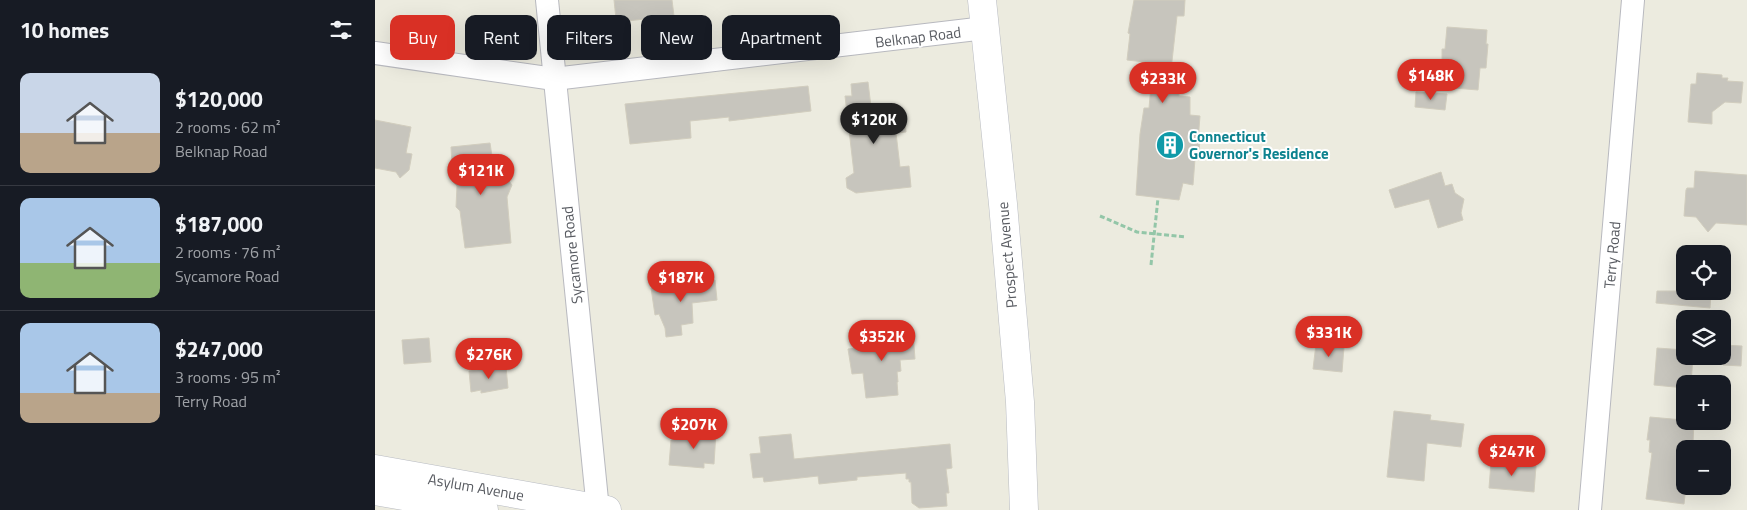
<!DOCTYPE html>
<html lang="en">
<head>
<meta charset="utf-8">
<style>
	:root { --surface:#171b24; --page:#242831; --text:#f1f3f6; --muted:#9ea1a6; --line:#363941; --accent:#d93025 }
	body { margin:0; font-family:"Titillium Web",sans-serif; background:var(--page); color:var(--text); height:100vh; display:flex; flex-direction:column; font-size:19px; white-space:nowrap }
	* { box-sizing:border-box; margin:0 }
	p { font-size:16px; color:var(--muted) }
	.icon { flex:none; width:28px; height:28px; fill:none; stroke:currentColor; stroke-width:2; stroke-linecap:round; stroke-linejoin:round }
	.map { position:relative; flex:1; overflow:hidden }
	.drawer { display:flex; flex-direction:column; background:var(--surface); width:375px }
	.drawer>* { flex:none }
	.top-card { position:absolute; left:15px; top:15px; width:475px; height:45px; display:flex; gap:10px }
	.buttons { position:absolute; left:1301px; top:245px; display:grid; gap:10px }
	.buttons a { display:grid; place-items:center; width:55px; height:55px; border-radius:10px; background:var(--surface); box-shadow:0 5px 20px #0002; font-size:25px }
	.price { position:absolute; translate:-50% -42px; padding:0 11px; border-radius:18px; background:var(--accent); color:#fff; font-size:16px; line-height:32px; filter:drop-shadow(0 1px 2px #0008) }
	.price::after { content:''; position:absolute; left:50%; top:30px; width:15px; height:11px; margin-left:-8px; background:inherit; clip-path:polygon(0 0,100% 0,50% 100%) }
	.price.selected { background:#222; color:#fff }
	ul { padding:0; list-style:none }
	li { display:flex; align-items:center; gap:15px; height:125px; padding:0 20px }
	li+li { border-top:1px solid var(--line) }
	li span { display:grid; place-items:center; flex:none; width:140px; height:100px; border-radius:10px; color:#555 }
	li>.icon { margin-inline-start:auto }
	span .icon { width:60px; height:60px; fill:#fffc; stroke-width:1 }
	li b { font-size:21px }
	h2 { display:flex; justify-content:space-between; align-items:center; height:60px; padding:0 20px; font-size:21px }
	.tag { padding:0 18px; border-radius:10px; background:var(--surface); box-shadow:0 5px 20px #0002; font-size:18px; line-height:45px }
	.tag.selected { background:var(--accent); color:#fff }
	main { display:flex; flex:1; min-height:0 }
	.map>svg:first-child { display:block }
	.building { fill:#c7c5bd; stroke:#d1cdbe }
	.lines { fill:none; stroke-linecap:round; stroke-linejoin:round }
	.street-casing { stroke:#b8b9bf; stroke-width:24 }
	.secondary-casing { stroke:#b8bbc2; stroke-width:29 }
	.path { stroke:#93c6a8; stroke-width:3; stroke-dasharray:5 2.5; stroke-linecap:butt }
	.street { stroke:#fff; stroke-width:22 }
	.secondary { stroke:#fff; stroke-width:28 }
	.labels { text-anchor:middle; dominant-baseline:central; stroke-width:4; stroke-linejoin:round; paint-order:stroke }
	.street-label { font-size:15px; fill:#585b61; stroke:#fff }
	.culture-label { font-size:15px; font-weight:bold; fill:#0d838f; stroke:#fff; text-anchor:start }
</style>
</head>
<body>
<main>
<section class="drawer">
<h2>10 homes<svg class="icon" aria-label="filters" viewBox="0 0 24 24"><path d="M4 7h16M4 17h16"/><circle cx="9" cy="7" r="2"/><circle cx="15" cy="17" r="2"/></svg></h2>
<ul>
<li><span style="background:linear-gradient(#c9d6e8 60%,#b9a48a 0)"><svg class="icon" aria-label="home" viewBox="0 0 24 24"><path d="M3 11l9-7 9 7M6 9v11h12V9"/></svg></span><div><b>$120,000</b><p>2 rooms · 62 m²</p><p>Belknap Road</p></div></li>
<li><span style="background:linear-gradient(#a9c7e8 65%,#8fb573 0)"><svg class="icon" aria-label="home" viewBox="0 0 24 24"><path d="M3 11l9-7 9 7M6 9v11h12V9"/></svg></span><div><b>$187,000</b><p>2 rooms · 76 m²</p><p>Sycamore Road</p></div></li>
<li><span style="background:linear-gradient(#a9c7e8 70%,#b9a48a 0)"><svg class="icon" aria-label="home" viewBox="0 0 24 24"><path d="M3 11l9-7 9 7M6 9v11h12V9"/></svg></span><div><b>$247,000</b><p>3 rooms · 95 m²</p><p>Terry Road</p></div></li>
</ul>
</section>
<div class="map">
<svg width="1372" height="510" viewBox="0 0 1372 510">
	<rect width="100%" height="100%" fill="#ecebdf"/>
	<!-- building -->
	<g class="building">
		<polygon points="239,0 297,0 299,16 251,21 251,18 241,19"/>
		<polygon points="759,0 810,0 809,16 802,16 794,88 804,89 804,96 815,97 815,115 825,116 823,141 825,141 823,159 820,159 818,185 808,183 804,200 761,195 765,134 769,108 774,108 778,63 752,60 755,34 753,33"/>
		<polygon points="1072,27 1112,30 1111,44 1113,44 1111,68 1105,68 1103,90 1067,87 1067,49 1070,49"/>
		<polygon points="1322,73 1347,75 1347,78 1353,78 1352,81 1368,82 1366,103 1350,102 1337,112 1337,124 1313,122 1316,84 1321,84"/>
		<polygon points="493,82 497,115 529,112 531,132 521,133 525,167 534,166 536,187 481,193 472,188 471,178 479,173 470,96 477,96 476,84"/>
		<polygon points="433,86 436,111 354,121 354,117 315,121 316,138 255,144 250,104"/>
		<polygon points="1041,92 1072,94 1070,110 1040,107"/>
		<polygon points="0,120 36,127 31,153 37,154 34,170 25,178 21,172 0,168"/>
		<polygon points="115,143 119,169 129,168 130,176 137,185 132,197 136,243 90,248 85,211 81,207 82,186 78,182 76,147"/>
		<polygon points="1320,171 1372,175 1372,225 1341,223 1333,232 1321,217 1309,216 1311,190 1312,188 1319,188"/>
		<polygon points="1066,172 1070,186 1077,184 1080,193 1089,199 1086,213 1088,220 1063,228 1054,199 1020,208 1014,190"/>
		<polygon points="340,280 342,300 317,303 318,323 306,325 307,335 291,337 290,328 284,314 280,315 276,288"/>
		<polygon points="1282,291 1336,291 1335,308 1281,303"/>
		<polygon points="538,333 540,359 525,360 526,371 522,372 523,382 522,382 523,395 491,398 488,373 477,374 473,349 487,347 486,338"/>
		<polygon points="54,338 56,362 29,364 27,340"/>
		<polygon points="941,344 969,347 967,372 938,369"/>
		<polygon points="1348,345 1367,346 1366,366 1348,365"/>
		<polygon points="1282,348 1310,350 1309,356 1318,356 1316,384 1310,384 1310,388 1279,385"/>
		<polygon points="131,367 133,388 106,393 106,390 96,392 94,371"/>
		<polygon points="1019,411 1056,415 1055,420 1089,424 1086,447 1052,443 1049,481 1012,477"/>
		<polygon points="1275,417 1319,421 1318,443 1314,443 1313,449 1310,449 1311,486 1309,504 1271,499 1277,453 1274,452 1275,440 1272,440"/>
		<polygon points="311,430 341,432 339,464 329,463 329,468 294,465 296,440 310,439"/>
		<polygon points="416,434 419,459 575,444 577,468 571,469 574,493 571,493 572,506 544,508 537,503 536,482 534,482 534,479 531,479 531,473 482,477 482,480 444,484 443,476 389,482 388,477 378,478 375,454 386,453 384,437"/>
		<polygon points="1116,462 1161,466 1159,492 1114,488"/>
	</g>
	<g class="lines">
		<defs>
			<g id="street">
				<polyline points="172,0 223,510"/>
				<polyline points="0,53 179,79 610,28"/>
				<polyline points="1215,510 1258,0"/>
			</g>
			<g id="secondary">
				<polyline points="607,0 628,204 645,402 649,510"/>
				<polyline points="0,469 232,510"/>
				<polyline points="0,491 109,510"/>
			</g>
		</defs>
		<!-- street casing -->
		<use href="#street" class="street-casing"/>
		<!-- secondary casing -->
		<use href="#secondary" class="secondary-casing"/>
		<!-- path -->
		<g class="path">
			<polyline points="725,216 762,232 811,237"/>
			<polyline points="776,265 783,198"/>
		</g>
		<!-- street -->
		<use href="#street" class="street"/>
		<!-- secondary -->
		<use href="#secondary" class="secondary"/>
	</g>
	<!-- icons -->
	<defs>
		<symbol id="building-disc" viewBox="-11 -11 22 22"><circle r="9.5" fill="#0f9aa8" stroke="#fff"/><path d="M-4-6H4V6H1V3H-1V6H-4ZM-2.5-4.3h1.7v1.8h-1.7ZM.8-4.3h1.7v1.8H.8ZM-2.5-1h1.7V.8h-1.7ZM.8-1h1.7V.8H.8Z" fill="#fff"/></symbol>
	</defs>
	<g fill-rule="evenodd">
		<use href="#building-disc" x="779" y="129" width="32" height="32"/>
	</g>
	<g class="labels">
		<!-- street labels -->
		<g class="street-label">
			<text transform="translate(543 37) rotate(-7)">Belknap Road</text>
			<text transform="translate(197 255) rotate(-96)">Sycamore Road</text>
			<text transform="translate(632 255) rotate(-95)">Prospect Avenue</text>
			<text transform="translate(1237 255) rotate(-85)">Terry Road</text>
			<text transform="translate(101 487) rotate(10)">Asylum Avenue</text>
		</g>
		<!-- culture labels -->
		<g class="culture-label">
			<text x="814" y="136">Connecticut<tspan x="814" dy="17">Governor's Residence</tspan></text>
		</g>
	</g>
</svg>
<div class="buttons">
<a><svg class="icon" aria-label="locate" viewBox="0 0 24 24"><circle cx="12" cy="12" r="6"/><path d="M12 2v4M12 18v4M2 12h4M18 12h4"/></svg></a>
<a><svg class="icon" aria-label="layers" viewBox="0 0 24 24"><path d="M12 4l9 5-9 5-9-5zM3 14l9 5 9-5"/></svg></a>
<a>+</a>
<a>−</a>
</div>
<b class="price" style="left:1056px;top:101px">$148K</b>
<b class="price" style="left:788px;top:104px">$233K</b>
<b class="price selected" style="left:499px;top:145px">$120K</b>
<b class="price" style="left:106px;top:196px">$121K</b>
<b class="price" style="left:306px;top:303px">$187K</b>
<b class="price" style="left:954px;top:358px">$331K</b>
<b class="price" style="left:507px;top:362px">$352K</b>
<b class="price" style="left:114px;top:380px">$276K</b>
<b class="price" style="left:319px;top:450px">$207K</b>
<b class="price" style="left:1137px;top:477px">$247K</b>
<div class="top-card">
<a class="tag selected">Buy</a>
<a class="tag">Rent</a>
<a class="tag">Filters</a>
<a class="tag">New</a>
<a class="tag">Apartment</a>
</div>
</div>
</main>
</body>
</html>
